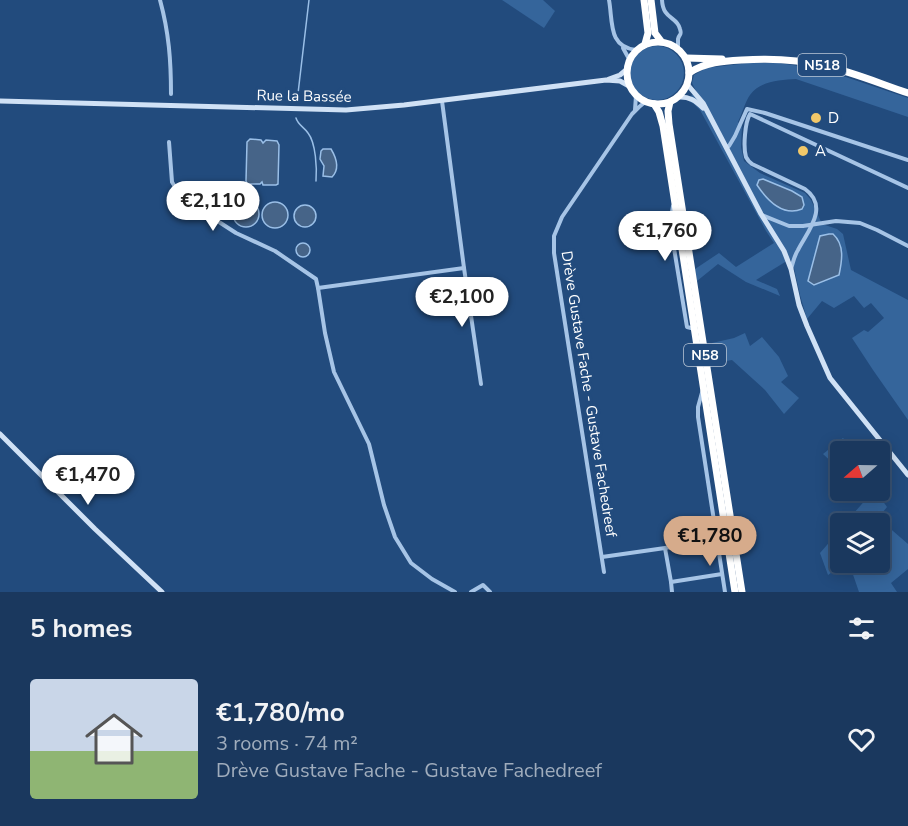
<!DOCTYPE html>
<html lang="en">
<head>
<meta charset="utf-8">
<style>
	:root { --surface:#1a385e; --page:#233f64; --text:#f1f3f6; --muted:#9facbc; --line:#385273; --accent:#d6ab8b }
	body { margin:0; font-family:"Nunito Sans",sans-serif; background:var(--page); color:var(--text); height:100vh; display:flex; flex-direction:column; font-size:22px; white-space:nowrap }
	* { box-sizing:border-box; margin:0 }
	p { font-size:20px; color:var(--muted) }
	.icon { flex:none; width:33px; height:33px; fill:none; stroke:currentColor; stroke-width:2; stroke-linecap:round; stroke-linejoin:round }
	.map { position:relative; height:592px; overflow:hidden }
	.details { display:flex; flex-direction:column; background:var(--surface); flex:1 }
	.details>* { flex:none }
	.needle { width:39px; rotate:250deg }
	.controls { position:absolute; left:830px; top:441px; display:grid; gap:12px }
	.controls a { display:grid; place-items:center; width:60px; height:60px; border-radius:6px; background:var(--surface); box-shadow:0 3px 15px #0003,0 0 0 2px var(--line); font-size:30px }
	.price { position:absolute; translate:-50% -51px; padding:0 14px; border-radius:21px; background:#fff; color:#222; font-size:20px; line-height:39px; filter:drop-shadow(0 2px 3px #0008) }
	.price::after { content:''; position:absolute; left:50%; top:36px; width:18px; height:14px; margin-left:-9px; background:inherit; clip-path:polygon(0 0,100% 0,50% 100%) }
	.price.current { background:var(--accent); color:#111 }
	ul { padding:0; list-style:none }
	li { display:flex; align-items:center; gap:18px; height:150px; padding:0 30px }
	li+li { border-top:2px solid var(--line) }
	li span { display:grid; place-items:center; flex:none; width:168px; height:120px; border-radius:6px; color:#555 }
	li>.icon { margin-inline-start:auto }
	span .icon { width:72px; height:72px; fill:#fffc; stroke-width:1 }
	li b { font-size:26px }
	h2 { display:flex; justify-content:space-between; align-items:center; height:72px; padding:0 30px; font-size:26px }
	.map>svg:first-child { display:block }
	.green { fill:#35659b }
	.water { fill:#466488; stroke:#9abfe7; stroke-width:1.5 }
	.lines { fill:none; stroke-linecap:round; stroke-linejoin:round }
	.stream { stroke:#9abfe7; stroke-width:1.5 }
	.street { stroke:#a6c4e6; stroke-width:4 }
	.secondary { stroke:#d0e1f5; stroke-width:5 }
	.highway { stroke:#fff; stroke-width:7 }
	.poi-dot { fill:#f2c869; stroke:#224b7d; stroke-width:2 }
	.labels { text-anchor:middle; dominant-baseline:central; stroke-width:6; stroke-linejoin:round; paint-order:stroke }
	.shield { fill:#224b7d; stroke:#bdc9d8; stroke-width:1.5 }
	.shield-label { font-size:14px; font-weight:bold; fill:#fff }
	.street-label { font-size:15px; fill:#fff; stroke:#224b7d }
	.poi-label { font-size:15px; fill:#fff; stroke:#224b7d; text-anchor:start }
</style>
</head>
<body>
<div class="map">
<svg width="908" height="592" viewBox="0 0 908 592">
	<rect width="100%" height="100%" fill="#224b7d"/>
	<!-- green -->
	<g class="green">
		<polygon points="502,0 543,0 555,11 544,28"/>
		<circle cx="657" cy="73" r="27"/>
		<path d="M748,63H779L825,70L908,98V117L796,79C780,80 760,81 750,95C745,102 742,114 738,122L742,126L741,147L744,161L760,173L805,193L811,200L822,224L837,229L843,234L851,270L908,300V420L873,370L852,338L864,330L868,332L884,318L871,303L864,308L854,296L834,308L822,301L807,319L800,295L794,268L790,259L756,280L777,289L780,296L746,282L718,264L697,281L695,269L719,253L736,267L774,243L766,231L700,110L694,104L687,100L696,91L692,83L694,75L706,68Z"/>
		<polygon points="745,333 750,346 762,337 779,357 788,376 781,382 799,398 784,414 765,390 732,360 714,363 712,343 734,338"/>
		<polygon points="843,438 854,451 840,452 840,467 838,468 823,454"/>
		<polygon points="869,496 880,497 887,507 878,518 908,544 908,569 891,583 897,592 859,592 849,563 879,562 879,524 845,523"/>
		<polygon points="840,530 840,562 845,563 828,575 820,553"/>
	</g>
	<!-- water -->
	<g class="water">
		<polygon points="250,139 261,140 263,143 266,140 277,141 279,145 278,184 276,185 263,185 262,182 260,184 247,184 246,181 247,142"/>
		<path d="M323,149H331C337,159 340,169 332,177L323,176L324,166L320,159L321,151Z"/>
		<path d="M763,179L792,191L802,197L804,205L802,209C782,217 767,200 757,185L759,180Z"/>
		<circle cx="246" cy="214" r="13"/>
		<circle cx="275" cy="215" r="13"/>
		<circle cx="305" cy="216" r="11"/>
		<path d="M829,234H833C845,245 842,261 839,275L814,285L808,281L820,236Z"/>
		<circle cx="303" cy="250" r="7"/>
	</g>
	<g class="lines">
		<!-- stream -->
		<g class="stream">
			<polyline points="297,102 309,0"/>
			<path d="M296,118C298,125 304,127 308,133C316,143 317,169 316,181"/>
		</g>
		<!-- street -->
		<g class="street">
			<path d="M160,0C169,33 171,61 171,94"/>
			<path d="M609,0C613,22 608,47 636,50"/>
			<path d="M662,0C663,20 677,16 680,29C682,36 680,32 678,39C678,40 678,47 678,49"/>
			<polyline points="623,48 629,59"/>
			<polyline points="442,101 464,268 481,384"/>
			<polyline points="635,110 636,96"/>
			<polyline points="169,142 172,182 182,198 236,233 275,251 316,279 318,288 325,333 334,372 369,444 384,505 395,537 411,563 432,579 455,592"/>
			<polyline points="726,147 729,146 735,136 747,109 765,113 908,160"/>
			<polyline points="673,206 670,224 687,327 695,329"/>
			<polyline points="762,215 789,226 803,226 836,221 860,223 877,230 908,246"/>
			<path d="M791,269C793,263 794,256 798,250C807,232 830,207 805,189L752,164C749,162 748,161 746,157C743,147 745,122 750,114L908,188"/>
			<polyline points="318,288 464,268"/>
			<polyline points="703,389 698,407 698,417 725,592"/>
			<polyline points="665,548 671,582 722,574"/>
			<polyline points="602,557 665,548 716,538"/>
			<polyline points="604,572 554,253 554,236 562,217 632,114 639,107 645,102"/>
			<polyline points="671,582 672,592"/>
			<polyline points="471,592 483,585 490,592"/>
		</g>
		<!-- secondary -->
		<g class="secondary">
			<polyline points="609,79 620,75 626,70"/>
			<polyline points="687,84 703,103 761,214 784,251 791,269 799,305 807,326 830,378 908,475"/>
			<path d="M678,97C689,96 696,101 703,108"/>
			<polyline points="0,101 346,110 404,105 606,80 620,81 629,86"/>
			<polyline points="0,434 95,529 162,592"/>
		</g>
		<!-- highway -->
		<g class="highway">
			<polyline points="644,0 648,33 645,44"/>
			<polyline points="651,0 655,33 661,41"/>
			<circle cx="658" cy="73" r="31"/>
			<polyline points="686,58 722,59"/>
			<path d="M689,73C705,62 724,61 742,60C770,58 797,59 825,66C853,72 881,84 908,93"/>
			<polyline points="670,102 668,111 669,124 742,592"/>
			<polyline points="654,104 659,112 663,126 735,592"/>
		</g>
	</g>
	<!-- markers -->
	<g class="poi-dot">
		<circle cx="816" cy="118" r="6"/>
		<circle cx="803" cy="151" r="6"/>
	</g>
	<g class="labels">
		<!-- shield labels -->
		<g class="shield">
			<rect x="798" y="54" width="48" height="22" rx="4.5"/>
			<rect x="684" y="344" width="42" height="22" rx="4.5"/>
		</g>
		<g class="shield-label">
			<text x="822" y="65">N518</text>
			<text x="705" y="355">N58</text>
		</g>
		<!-- street labels -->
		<g class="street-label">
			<text transform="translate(304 96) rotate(1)">Rue la Bassée</text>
			<text transform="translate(589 394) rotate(81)">Drève Gustave Fache - Gustave Fachedreef</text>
		</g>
		<!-- poi labels -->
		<g class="poi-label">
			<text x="828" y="118">D</text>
			<text x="815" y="151">A</text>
		</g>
	</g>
</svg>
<div class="controls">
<a><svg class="needle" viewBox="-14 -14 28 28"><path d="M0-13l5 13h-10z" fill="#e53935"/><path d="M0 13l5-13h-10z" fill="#9facbc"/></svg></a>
<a><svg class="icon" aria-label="layers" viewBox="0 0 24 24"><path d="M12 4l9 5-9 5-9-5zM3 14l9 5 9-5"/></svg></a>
</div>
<b class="price" style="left:213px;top:232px">€2,110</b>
<b class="price" style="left:665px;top:262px">€1,760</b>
<b class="price" style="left:462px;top:328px">€2,100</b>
<b class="price" style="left:88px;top:506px">€1,470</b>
<b class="price current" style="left:710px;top:567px">€1,780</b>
</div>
<section class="details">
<h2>5 homes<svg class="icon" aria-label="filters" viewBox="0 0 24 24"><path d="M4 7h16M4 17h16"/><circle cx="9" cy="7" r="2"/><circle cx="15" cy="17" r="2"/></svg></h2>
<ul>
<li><span style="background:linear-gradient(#c9d6e8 60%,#8fb573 0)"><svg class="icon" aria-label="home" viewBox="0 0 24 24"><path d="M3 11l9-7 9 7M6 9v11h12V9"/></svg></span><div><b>€1,780/mo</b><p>3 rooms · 74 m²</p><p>Drève Gustave Fache - Gustave Fachedreef</p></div><svg class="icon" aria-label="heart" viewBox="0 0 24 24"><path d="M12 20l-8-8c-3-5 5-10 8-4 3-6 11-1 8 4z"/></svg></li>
</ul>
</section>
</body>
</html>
